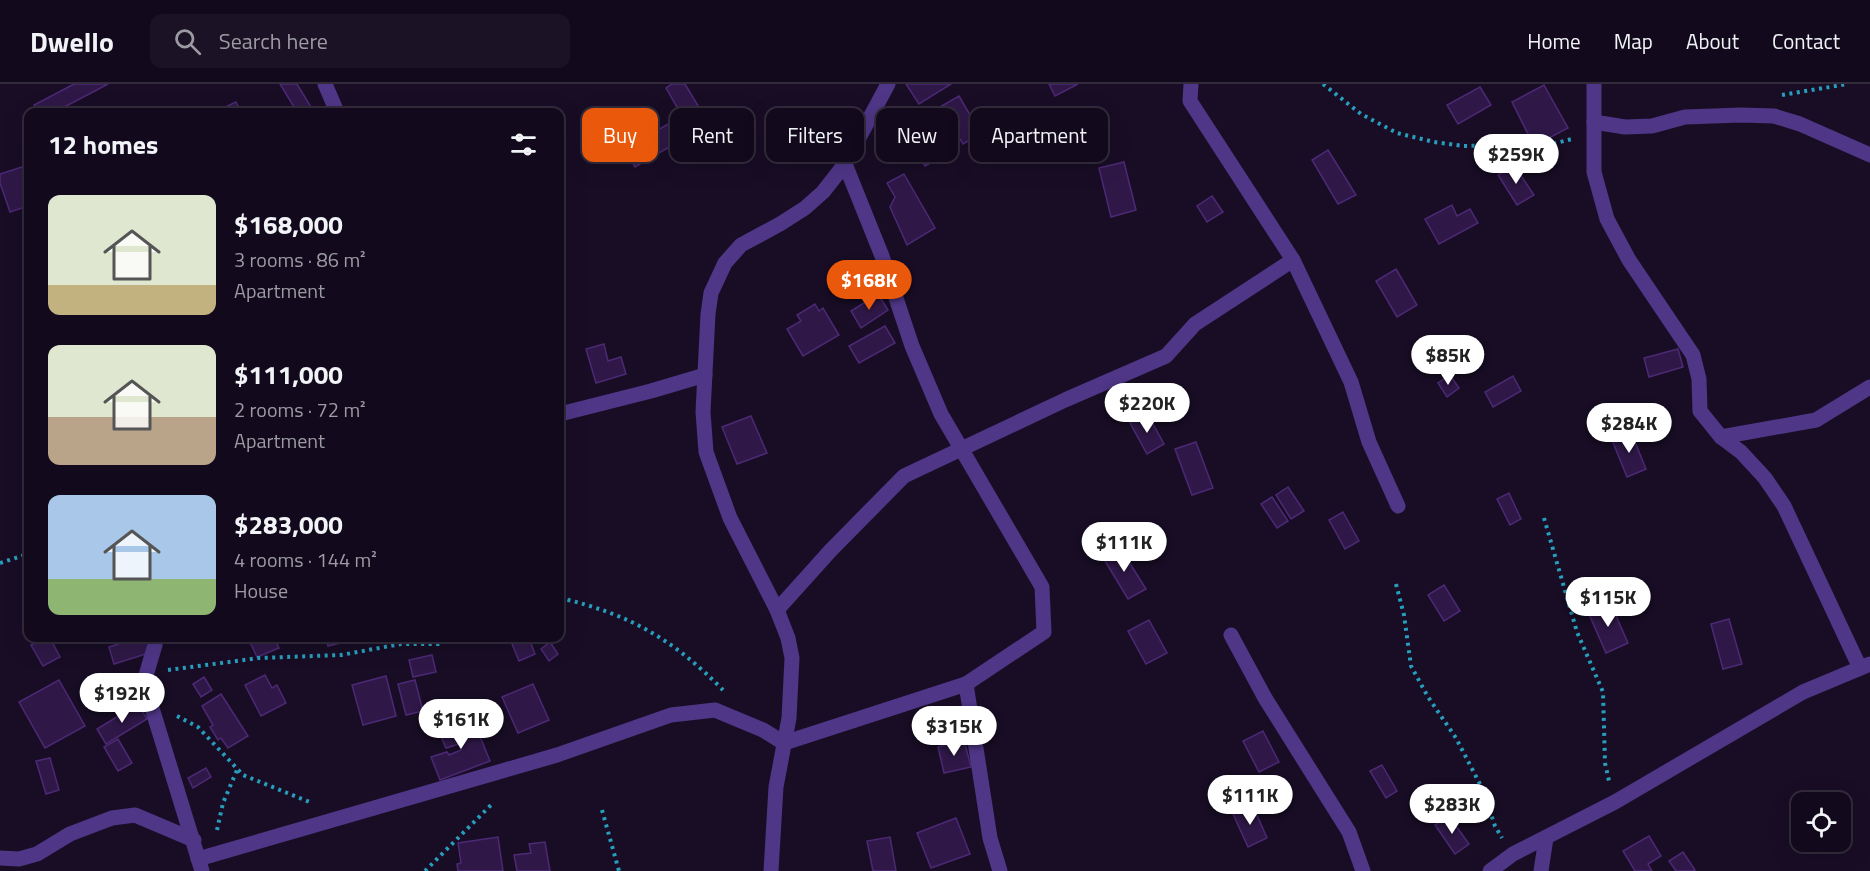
<!DOCTYPE html>
<html lang="en">
<head>
<meta charset="utf-8">
<style>
	:root { --surface:#120a1c; --page:#1b1325; --text:#f1f3f6; --muted:#9c9aa3; --line:#312b3b; --accent:#ea580c }
	body { margin:0; font-family:"Titillium Web",sans-serif; background:var(--page); color:var(--text); height:100vh; display:flex; flex-direction:column; font-size:22px; white-space:nowrap }
	* { box-sizing:border-box; margin:0 }
	p { font-size:20px; color:var(--muted) }
	.icon { flex:none; width:33px; height:33px; fill:none; stroke:currentColor; stroke-width:2; stroke-linecap:round; stroke-linejoin:round }
	.map { position:relative; flex:1; overflow:hidden }
	.side { position:absolute; left:24px; top:24px; width:540px; height:534px; display:flex; flex-direction:column; background:var(--surface); border-radius:12px; box-shadow:0 6px 24px #0002,0 0 0 2px var(--line) }
	.side>* { flex:none }
	.guide { position:absolute; left:582px; top:24px; width:570px; height:54px; display:flex; gap:12px }
	.tools { position:absolute; left:1791px; top:708px; display:grid; gap:12px }
	.tools a { display:grid; place-items:center; width:60px; height:60px; border-radius:12px; background:var(--surface); box-shadow:0 6px 24px #0002,0 0 0 2px var(--line); font-size:30px }
	.price { position:absolute; translate:-50% -51px; padding:0 14px; border-radius:21px; background:#fff; color:#222; font-size:20px; line-height:39px; filter:drop-shadow(0 2px 3px #0008) }
	.price::after { content:''; position:absolute; left:50%; top:36px; width:18px; height:14px; margin-left:-9px; background:inherit; clip-path:polygon(0 0,100% 0,50% 100%) }
	.price.selected { background:var(--accent); color:#fff }
	ul { padding:0; list-style:none }
	li { display:flex; align-items:center; gap:18px; height:150px; padding:0 24px }
	li span { display:grid; place-items:center; flex:none; width:168px; height:120px; border-radius:12px; color:#555 }
	li>.icon { margin-inline-start:auto }
	span .icon { width:72px; height:72px; fill:#fffc; stroke-width:1 }
	li b { font-size:26px }
	h2 { display:flex; justify-content:space-between; align-items:center; height:72px; padding:0 24px; font-size:26px }
	.tag { padding:0 21px; border-radius:12px; background:var(--surface); box-shadow:0 6px 24px #0002,0 0 0 2px var(--line); font-size:21px; line-height:54px }
	.tag.selected { background:var(--accent); color:#fff }
	header { display:flex; align-items:center; gap:36px; box-sizing:border-box; height:84px; padding:0 30px; background:var(--surface); border-bottom:2px solid var(--line) }
	header strong { font-size:28px }
	nav { display:flex; gap:33px; margin-inline-start:auto; font-size:21px }
	.search { width:420px; height:54px; background:var(--page); display:flex; align-items:center; gap:15px; box-sizing:border-box; padding:0 21px; border-radius:12px; color:var(--muted); font-size:22px }
	.map>svg:first-child { display:block }
	.building { fill:#2f1847; stroke:#4c2975; stroke-width:1.5 }
	.lines { fill:none; stroke-linecap:round; stroke-linejoin:round }
	.path { stroke:#289ebd; stroke-width:4; stroke-dasharray:3 4.5; stroke-linecap:butt }
	.street { stroke:#4f3687; stroke-width:15 }
</style>
</head>
<body>
<header>
<strong>Dwello</strong>
<div class="search"><svg class="icon" aria-label="search" viewBox="0 0 24 24"><circle cx="10" cy="10" r="6"/><path d="M15 15l6 6"/></svg>Search here</div>
<nav><a>Home</a><a>Map</a><a>About</a><a>Contact</a></nav>
</header>
<div class="map">
<svg width="1870" height="787" viewBox="0 0 1870 787">
	<rect width="100%" height="100%" fill="#180d25"/>
	<!-- building -->
	<g class="building">
		<polygon points="74,0 108,0 55,28 38,28 34,21"/>
		<polygon points="280,0 297,0 314,28 297,28"/>
		<polygon points="672,0 685,0 709,40 635,83 625,65 682,32 666,4"/>
		<polygon points="906,0 951,0 919,20"/>
		<polygon points="1049,0 1078,0 1055,12"/>
		<polygon points="1544,1 1568,44 1534,62 1512,18"/>
		<polygon points="1480,3 1491,21 1458,40 1447,21"/>
		<polygon points="959,12 981,50 963,60 960,55 937,68 940,74 925,82 903,44"/>
		<polygon points="236,18 241,28 223,28 221,25"/>
		<polygon points="1328,66 1356,111 1338,120 1312,76"/>
		<polygon points="1124,78 1136,126 1111,133 1099,84"/>
		<polygon points="1514,81 1534,111 1517,121 1498,91"/>
		<polygon points="25,82 28,90 28,122 10,128 0,99 0,90"/>
		<polygon points="904,90 935,144 907,161 890,123 895,113 887,99"/>
		<polygon points="1212,112 1223,128 1207,138 1197,122"/>
		<polygon points="1452,121 1457,132 1470,125 1478,139 1439,160 1425,135"/>
		<polygon points="1396,185 1417,221 1397,233 1376,197"/>
		<polygon points="878,210 888,226 861,244 851,227"/>
		<polygon points="815,220 819,227 823,224 839,251 803,272 787,245 801,237 797,231"/>
		<polygon points="885,242 895,259 859,279 849,262"/>
		<polygon points="604,260 608,277 621,273 626,290 596,299 586,265"/>
		<polygon points="1678,265 1683,283 1649,293 1644,274"/>
		<polygon points="1450,291 1459,304 1447,313 1438,299"/>
		<polygon points="1513,292 1521,307 1493,323 1485,308"/>
		<polygon points="1147,329 1164,360 1147,370 1130,339"/>
		<polygon points="751,332 767,369 737,380 722,343"/>
		<polygon points="1631,348 1646,385 1627,393 1612,356"/>
		<polygon points="1196,358 1213,404 1192,411 1175,365"/>
		<polygon points="1288,403 1304,427 1291,435 1276,411"/>
		<polygon points="1509,409 1521,435 1510,441 1497,415"/>
		<polygon points="1272,413 1288,437 1277,444 1261,420"/>
		<polygon points="1343,428 1359,457 1345,465 1329,436"/>
		<polygon points="1119,462 1146,505 1128,515 1102,472"/>
		<polygon points="1444,501 1460,527 1444,537 1428,511"/>
		<polygon points="1610,518 1628,559 1606,569 1588,528"/>
		<polygon points="1729,535 1742,580 1723,585 1711,540"/>
		<polygon points="1149,536 1167,569 1146,580 1128,547"/>
		<polygon points="45,554 50,554 60,573 43,582 31,561"/>
		<polygon points="122,554 147,554 152,568 114,580 109,563 124,558"/>
		<polygon points="248,554 274,554 279,564 257,573"/>
		<polygon points="326,554 360,554 328,562"/>
		<polygon points="529,554 535,570 519,577 512,560"/>
		<polygon points="550,558 558,570 549,577 541,565"/>
		<polygon points="432,571 436,588 413,593 409,576"/>
		<polygon points="265,591 272,604 277,601 286,619 261,632 245,601"/>
		<polygon points="386,592 396,632 363,641 352,601"/>
		<polygon points="204,593 212,606 201,613 193,600"/>
		<polygon points="59,596 85,642 45,664 19,618"/>
		<polygon points="415,596 423,627 406,631 398,600"/>
		<polygon points="533,600 549,636 518,649 502,613"/>
		<polygon points="221,610 248,652 228,664 221,654 218,656 210,643 213,641 202,622"/>
		<polygon points="138,620 147,635 106,660 97,645"/>
		<polygon points="473,635 490,677 440,696 431,673 447,668 449,671 461,666 459,660 446,664 439,648"/>
		<polygon points="1263,647 1279,678 1259,688 1243,657"/>
		<polygon points="118,655 132,679 118,687 104,663"/>
		<polygon points="964,656 971,683 944,689 938,663"/>
		<polygon points="50,674 59,706 46,710 36,677"/>
		<polygon points="1382,681 1397,707 1386,714 1370,687"/>
		<polygon points="206,684 211,693 193,704 188,694"/>
		<polygon points="1253,722 1267,754 1248,763 1233,730"/>
		<polygon points="1449,732 1469,760 1455,770 1435,741"/>
		<polygon points="956,734 970,770 931,784 917,749"/>
		<polygon points="1649,752 1661,772 1648,780 1652,787 1635,787 1623,767"/>
		<polygon points="498,753 503,787 458,787 457,780 461,779 458,759"/>
		<polygon points="890,753 896,787 873,787 867,757"/>
		<polygon points="545,758 550,787 517,787 514,771 531,769 529,760"/>
		<polygon points="1683,768 1695,786 1693,787 1676,787 1669,777"/>
	</g>
	<g class="lines">
		<!-- path -->
		<g class="path">
			<polyline points="1323,0 1361,30 1397,49 1434,58 1464,62 1509,61 1536,64 1572,55"/>
			<polyline points="1782,11 1848,0"/>
			<polyline points="1544,434 1577,548 1603,608 1605,679 1609,697"/>
			<polyline points="0,479 28,470"/>
			<polyline points="1396,500 1404,531 1411,582 1428,613 1456,654 1482,704 1495,742 1502,754"/>
			<path d="M560,514C629,530 673,555 723,606"/>
			<polyline points="168,586 259,574 341,571 401,560 438,560 456,554"/>
			<polyline points="177,632 198,643 243,691 312,719"/>
			<polyline points="602,726 619,787"/>
			<polyline points="217,746 223,719 237,686"/>
			<polyline points="425,787 491,721"/>
		</g>
		<!-- street -->
		<g class="street">
			<polyline points="325,0 337,28"/>
			<polyline points="1191,0 1190,17 1293,176 1351,298 1369,358 1398,422"/>
			<polyline points="1594,0 1594,88 1607,135 1629,176 1693,271 1699,295 1700,327 1721,353 1741,368 1765,394 1784,422 1860,584"/>
			<polyline points="1594,38 1625,43 1652,42 1685,33 1741,31 1774,32 1800,40 1870,71"/>
			<polyline points="560,330 651,307 705,291"/>
			<polyline points="1721,353 1816,336 1870,303"/>
			<polyline points="777,526 831,466 904,392 1065,316 1166,272 1195,240 1293,176"/>
			<polyline points="1231,551 1265,614 1349,748 1363,787"/>
			<polyline points="155,554 155,561 144,598 202,787"/>
			<polyline points="966,600 990,754 1000,787"/>
			<polyline points="0,774 19,775 37,770 70,750 112,734 135,731 194,756"/>
			<polyline points="198,775 557,671 671,631 715,626 763,646 784,659 966,600 1044,548 1042,503 941,330 912,262 882,172 845,80"/>
			<polyline points="771,787 776,703 789,634 792,574 788,554 777,526 730,434 706,368 703,328 708,230 711,209 725,179 741,161 780,140 805,124 823,108 845,80 888,0"/>
			<polyline points="1490,787 1513,770 1615,718 1803,608 1870,580"/>
			<polyline points="1541,787 1546,754"/>
		</g>
	</g>
</svg>
<div class="tools">
<a><svg class="icon" aria-label="locate" viewBox="0 0 24 24"><circle cx="12" cy="12" r="6"/><path d="M12 2v4M12 18v4M2 12h4M18 12h4"/></svg></a>
</div>
<b class="price" style="left:1516px;top:101px">$259K</b>
<b class="price selected" style="left:869px;top:227px">$168K</b>
<b class="price" style="left:1448px;top:302px">$85K</b>
<b class="price" style="left:1147px;top:350px">$220K</b>
<b class="price" style="left:1629px;top:370px">$284K</b>
<b class="price" style="left:1124px;top:489px">$111K</b>
<b class="price" style="left:1608px;top:544px">$115K</b>
<b class="price" style="left:122px;top:640px">$192K</b>
<b class="price" style="left:461px;top:666px">$161K</b>
<b class="price" style="left:954px;top:673px">$315K</b>
<b class="price" style="left:1250px;top:742px">$111K</b>
<b class="price" style="left:1452px;top:751px">$283K</b>
<div class="guide">
<a class="tag selected">Buy</a>
<a class="tag">Rent</a>
<a class="tag">Filters</a>
<a class="tag">New</a>
<a class="tag">Apartment</a>
</div>
<section class="side">
<h2>12 homes<svg class="icon" aria-label="filters" viewBox="0 0 24 24"><path d="M4 7h16M4 17h16"/><circle cx="9" cy="7" r="2"/><circle cx="15" cy="17" r="2"/></svg></h2>
<ul>
<li><span style="background:linear-gradient(#dfe7d0 75%,#c2b280 0)"><svg class="icon" aria-label="home" viewBox="0 0 24 24"><path d="M3 11l9-7 9 7M6 9v11h12V9"/></svg></span><div><b>$168,000</b><p>3 rooms · 86 m²</p><p>Apartment</p></div></li>
<li><span style="background:linear-gradient(#dfe7d0 60%,#b9a48a 0)"><svg class="icon" aria-label="home" viewBox="0 0 24 24"><path d="M3 11l9-7 9 7M6 9v11h12V9"/></svg></span><div><b>$111,000</b><p>2 rooms · 72 m²</p><p>Apartment</p></div></li>
<li><span style="background:linear-gradient(#a9c7e8 70%,#8fb573 0)"><svg class="icon" aria-label="home" viewBox="0 0 24 24"><path d="M3 11l9-7 9 7M6 9v11h12V9"/></svg></span><div><b>$283,000</b><p>4 rooms · 144 m²</p><p>House</p></div></li>
</ul>
</section>
</div>
</body>
</html>
